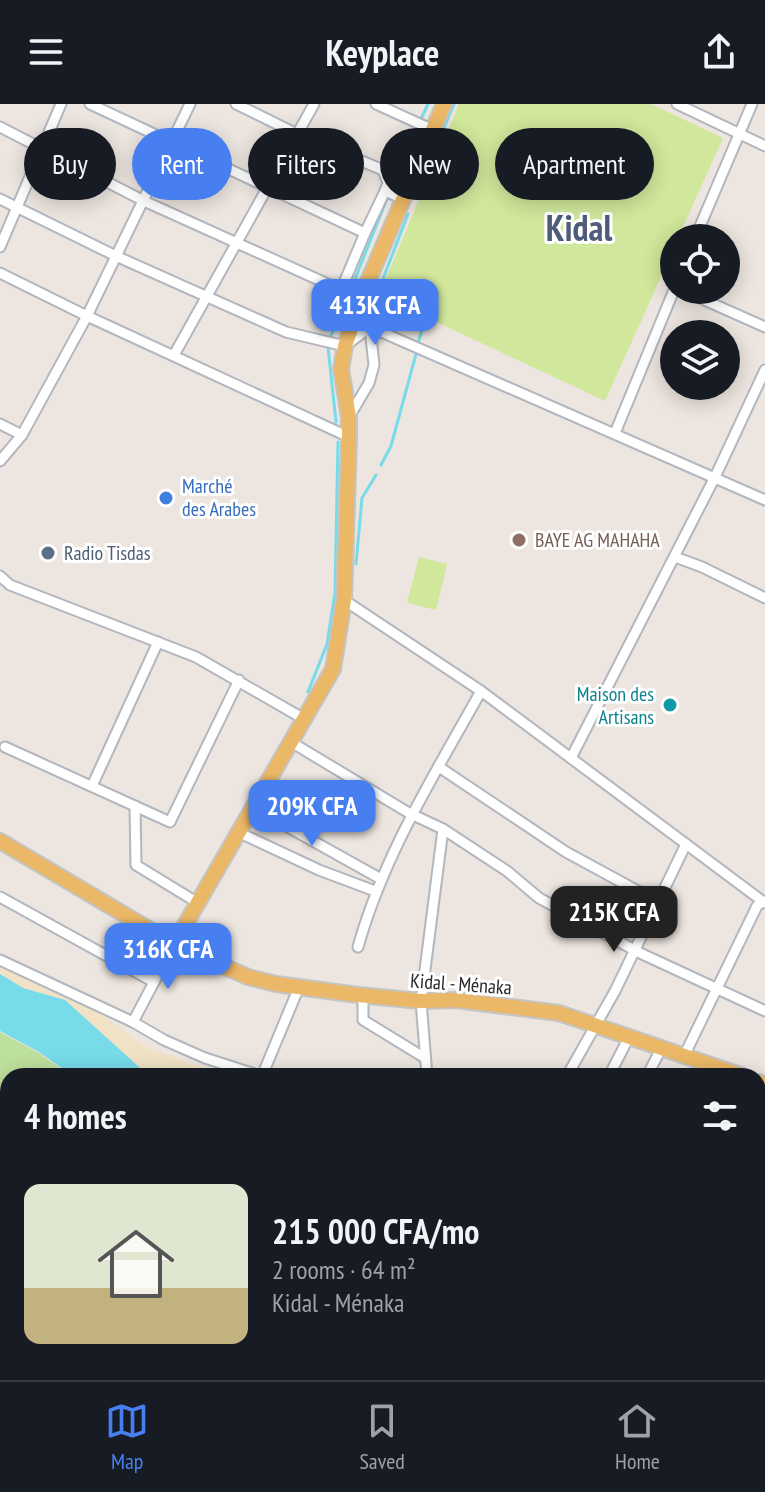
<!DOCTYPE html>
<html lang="en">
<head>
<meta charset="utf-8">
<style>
	:root { --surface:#171b24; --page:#20242c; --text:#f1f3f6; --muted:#9ea1a6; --line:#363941; --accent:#477ff1 }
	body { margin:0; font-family:"PT Sans Narrow",sans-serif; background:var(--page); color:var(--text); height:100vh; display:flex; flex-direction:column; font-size:30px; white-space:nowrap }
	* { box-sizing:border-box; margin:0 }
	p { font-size:26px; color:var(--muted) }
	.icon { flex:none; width:44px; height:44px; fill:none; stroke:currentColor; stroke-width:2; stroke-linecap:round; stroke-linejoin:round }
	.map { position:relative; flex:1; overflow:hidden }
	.side { position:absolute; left:0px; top:964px; width:766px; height:312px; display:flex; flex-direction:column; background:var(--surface); border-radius:24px 24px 0 0; box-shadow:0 4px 20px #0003 }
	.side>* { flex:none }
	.top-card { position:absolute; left:24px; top:24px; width:718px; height:72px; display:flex; gap:16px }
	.fabs { position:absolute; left:660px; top:120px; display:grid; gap:16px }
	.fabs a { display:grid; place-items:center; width:80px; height:80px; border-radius:50%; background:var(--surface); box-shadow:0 4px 20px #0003; font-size:40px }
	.price { position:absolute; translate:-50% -68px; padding:0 18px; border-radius:16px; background:var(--accent); color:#fff; font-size:26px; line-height:52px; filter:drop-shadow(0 2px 4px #0008) }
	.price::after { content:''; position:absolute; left:50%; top:48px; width:24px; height:18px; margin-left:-12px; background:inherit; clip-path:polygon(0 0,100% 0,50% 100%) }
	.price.active { background:#222; color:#fff }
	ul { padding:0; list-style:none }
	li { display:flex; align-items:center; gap:24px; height:200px; padding:0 24px }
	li+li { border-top:2px solid var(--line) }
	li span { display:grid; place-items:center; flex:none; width:224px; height:160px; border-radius:16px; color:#555 }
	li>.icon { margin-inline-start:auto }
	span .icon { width:96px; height:96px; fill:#fffc; stroke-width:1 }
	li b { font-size:34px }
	h2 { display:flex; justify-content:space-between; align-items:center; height:96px; padding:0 24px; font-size:34px }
	.chip { padding:0 28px; border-radius:36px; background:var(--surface); box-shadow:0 4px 20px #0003; font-size:28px; line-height:72px }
	.chip.active { background:var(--accent); color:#fff }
	header { display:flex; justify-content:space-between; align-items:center; height:104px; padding:0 24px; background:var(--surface); font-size:36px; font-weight:600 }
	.tab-bar { display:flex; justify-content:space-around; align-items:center; height:112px; border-top:2px solid var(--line); background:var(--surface); font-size:22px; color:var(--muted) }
	.tab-bar a { display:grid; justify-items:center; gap:4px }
	.tab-bar .active { color:var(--accent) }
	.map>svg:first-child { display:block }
	.green { fill:#bee09e }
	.sand { fill:#f0e2c4 }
	.pitch { fill:#d1e79b }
	.water { fill:#77dbe9 }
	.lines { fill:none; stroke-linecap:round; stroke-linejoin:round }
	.stream { stroke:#77dbe9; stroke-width:3 }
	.street-casing { stroke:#b2b6be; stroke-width:13 }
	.primary-casing { stroke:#c4c4c4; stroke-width:18 }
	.street { stroke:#fff; stroke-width:9 }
	.primary { stroke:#eab866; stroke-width:14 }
	.shop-dot { fill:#3f7fe0; stroke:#fff; stroke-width:3 }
	.education-dot { fill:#8d6e63; stroke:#fff; stroke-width:3 }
	.service-dot { fill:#5c6f8a; stroke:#fff; stroke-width:3 }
	.culture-dot { fill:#0f9aa8; stroke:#fff; stroke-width:3 }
	.labels { text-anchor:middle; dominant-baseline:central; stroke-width:6; stroke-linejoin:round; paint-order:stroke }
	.shop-label { font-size:20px; fill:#366cbe; stroke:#fff; text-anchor:start }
	.education-label { font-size:20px; fill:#785e54; stroke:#fff; text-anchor:start }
	.service-label { font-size:20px; fill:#4e5e75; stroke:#fff; text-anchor:start }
	.culture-label { font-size:20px; fill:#0d838f; stroke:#fff; text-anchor:end }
	.street-label { font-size:20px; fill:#2c2c2c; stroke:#fff }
	.town-label { font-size:36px; font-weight:bold; fill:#4e5c7a; stroke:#fff }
</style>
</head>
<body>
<header><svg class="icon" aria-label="menu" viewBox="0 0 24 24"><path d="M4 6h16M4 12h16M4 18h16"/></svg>Keyplace<svg class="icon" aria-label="share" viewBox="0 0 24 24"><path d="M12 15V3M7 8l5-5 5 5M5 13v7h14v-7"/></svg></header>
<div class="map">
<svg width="765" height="1276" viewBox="0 0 765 1276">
	<rect width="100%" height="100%" fill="#ede5df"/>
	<!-- green -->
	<polygon class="green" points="0,928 39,949 71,972 8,972 8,987 0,982"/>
	<!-- sand -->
	<g class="sand">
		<polygon points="0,858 66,885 149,945 229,972 149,972 65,896 23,884 0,870"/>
		<polygon points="0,982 8,987 8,1171 0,1160"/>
		<polygon points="261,1268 411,1268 422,1276 257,1276"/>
	</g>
	<!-- pitch -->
	<g class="pitch">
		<polygon points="459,0 651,0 723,34 678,134 674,134 674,144 605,297 379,191"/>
		<polygon points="419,453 447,460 436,506 407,499"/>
	</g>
	<!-- water -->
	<g class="water">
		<polygon points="0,870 23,884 65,896 149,972 73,972 39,948 0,927"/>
		<polygon points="411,1268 695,1268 706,1276 422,1276"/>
	</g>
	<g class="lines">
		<!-- stream -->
		<g class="stream">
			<polyline points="420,17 428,0"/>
			<polyline points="391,85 417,23"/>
			<polyline points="418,86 454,0"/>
			<polyline points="408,110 376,193 383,205 422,226 419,236"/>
			<polyline points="351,185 388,92"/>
			<polyline points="330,234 347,193"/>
			<polyline points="328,243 336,318"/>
			<polyline points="381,361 391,342 416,250"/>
			<polyline points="356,460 362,394 376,371"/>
			<polyline points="308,588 327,540 335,489 338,338"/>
		</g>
		<defs>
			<g id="street">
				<polyline points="90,0 365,129 341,186"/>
				<polyline points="236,0 297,30 383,66 388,79 385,87 403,95"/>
				<polyline points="376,0 433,26"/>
				<polyline points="677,0 765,42"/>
				<polyline points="0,23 144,97 361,195"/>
				<polyline points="0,95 118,153 286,228 345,242 370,223 765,396"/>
				<polyline points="365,129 385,87"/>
				<polyline points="695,134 752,0"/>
				<polyline points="0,143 61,0"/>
				<polyline points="0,169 87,212 349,333"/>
				<polyline points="682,186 765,223"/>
				<polyline points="174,251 314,0"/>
				<polyline points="349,313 369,279 374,261 366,187"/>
				<polyline points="0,320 22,331"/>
				<polyline points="615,329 674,186"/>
				<polyline points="0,357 22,331 87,212 190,0"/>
				<polyline points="675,453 702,463 765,494"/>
				<polyline points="0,472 10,481 196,553 304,615"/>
				<polyline points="344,496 481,587 765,799"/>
				<polyline points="291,638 409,709 443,725 507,767 539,794 640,849 765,907"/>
				<polyline points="5,643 170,718 239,576"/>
				<polyline points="571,654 715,373 765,266"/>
				<polyline points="439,663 566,748 658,798"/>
				<polyline points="92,682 158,538"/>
				<polyline points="135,702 136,761 198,799"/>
				<polyline points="252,703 381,775"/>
				<polyline points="238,728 319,766 375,787"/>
				<polyline points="0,793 154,878"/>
				<path d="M358,843C384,750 435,670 481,587"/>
				<polyline points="0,856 133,918 164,936 205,954 261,972"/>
				<polyline points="363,891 363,916 425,954"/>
				<polyline points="133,918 174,840"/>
				<polyline points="685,950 757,802 763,797"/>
				<polyline points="262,972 299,883"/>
				<polyline points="427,972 421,897 443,725"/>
				<polyline points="567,972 615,887 686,740"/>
				<polyline points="609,972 630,931"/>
				<polyline points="647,972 662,943"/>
				<polyline points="758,1025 765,1013"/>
				<polyline points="758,1197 765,1180"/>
				<polyline points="758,1229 765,1232"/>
			</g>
			<g id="primary">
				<polyline points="0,737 174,840 248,873 276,880 358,891 421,897 456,896 559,909 743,972"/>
				<polyline points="174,840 333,565 344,496 349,333 349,313 341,265 345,242 366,182 444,0"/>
				<polyline points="758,978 765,980"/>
			</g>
		</defs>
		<!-- street casing -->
		<use href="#street" class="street-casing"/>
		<!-- primary casing -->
		<use href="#primary" class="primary-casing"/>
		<!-- street -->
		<use href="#street" class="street"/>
		<!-- primary -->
		<use href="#primary" class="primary"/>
	</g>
	<!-- markers -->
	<circle class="shop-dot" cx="166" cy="394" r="8"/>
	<circle class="education-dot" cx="519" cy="436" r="8"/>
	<circle class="service-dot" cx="48" cy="449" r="8"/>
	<circle class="culture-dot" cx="670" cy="601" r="8"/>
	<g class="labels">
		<!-- shop labels -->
		<g class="shop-label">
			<text x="182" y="382">Marché<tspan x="182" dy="23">des Arabes</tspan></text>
		</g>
		<!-- education labels -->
		<g class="education-label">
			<text x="535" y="436">BAYE AG MAHAHA</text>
		</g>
		<!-- service labels -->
		<g class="service-label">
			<text x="64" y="449">Radio Tisdas</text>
		</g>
		<!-- culture labels -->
		<g class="culture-label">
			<text x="654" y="590">Maison des<tspan x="654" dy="23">Artisans</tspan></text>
		</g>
		<!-- street labels -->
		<g class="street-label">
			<text transform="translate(461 880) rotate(4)">Kidal - Ménaka</text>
		</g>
		<!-- town labels -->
		<g class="town-label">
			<text x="579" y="123">Kidal</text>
		</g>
	</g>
</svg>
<div class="fabs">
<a><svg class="icon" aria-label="locate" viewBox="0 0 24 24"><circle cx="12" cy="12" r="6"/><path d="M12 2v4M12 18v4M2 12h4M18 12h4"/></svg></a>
<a><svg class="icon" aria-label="layers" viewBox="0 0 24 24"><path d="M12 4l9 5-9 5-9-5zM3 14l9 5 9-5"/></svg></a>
</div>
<b class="price" style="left:375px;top:243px">413K CFA</b>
<b class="price" style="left:312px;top:744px">209K CFA</b>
<b class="price active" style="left:614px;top:850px">215K CFA</b>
<b class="price" style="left:168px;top:887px">316K CFA</b>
<div class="top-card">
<a class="chip">Buy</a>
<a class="chip active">Rent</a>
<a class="chip">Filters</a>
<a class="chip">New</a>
<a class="chip">Apartment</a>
</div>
<section class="side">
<h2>4 homes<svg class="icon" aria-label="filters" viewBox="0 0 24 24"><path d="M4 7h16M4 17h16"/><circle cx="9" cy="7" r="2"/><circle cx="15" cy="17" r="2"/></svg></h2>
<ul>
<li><span style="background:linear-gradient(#dfe7d0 65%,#c2b280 0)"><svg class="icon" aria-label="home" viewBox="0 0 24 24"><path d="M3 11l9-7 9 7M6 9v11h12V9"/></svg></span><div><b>215 000 CFA/mo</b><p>2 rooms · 64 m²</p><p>Kidal - Ménaka</p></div></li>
</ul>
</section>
</div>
<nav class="tab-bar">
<a class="active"><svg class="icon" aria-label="map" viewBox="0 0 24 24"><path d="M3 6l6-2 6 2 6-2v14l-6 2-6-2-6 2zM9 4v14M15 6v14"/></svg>Map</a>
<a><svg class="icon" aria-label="saved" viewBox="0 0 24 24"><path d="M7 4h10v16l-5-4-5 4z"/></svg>Saved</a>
<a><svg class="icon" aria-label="home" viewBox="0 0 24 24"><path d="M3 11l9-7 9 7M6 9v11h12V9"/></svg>Home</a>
</nav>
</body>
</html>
